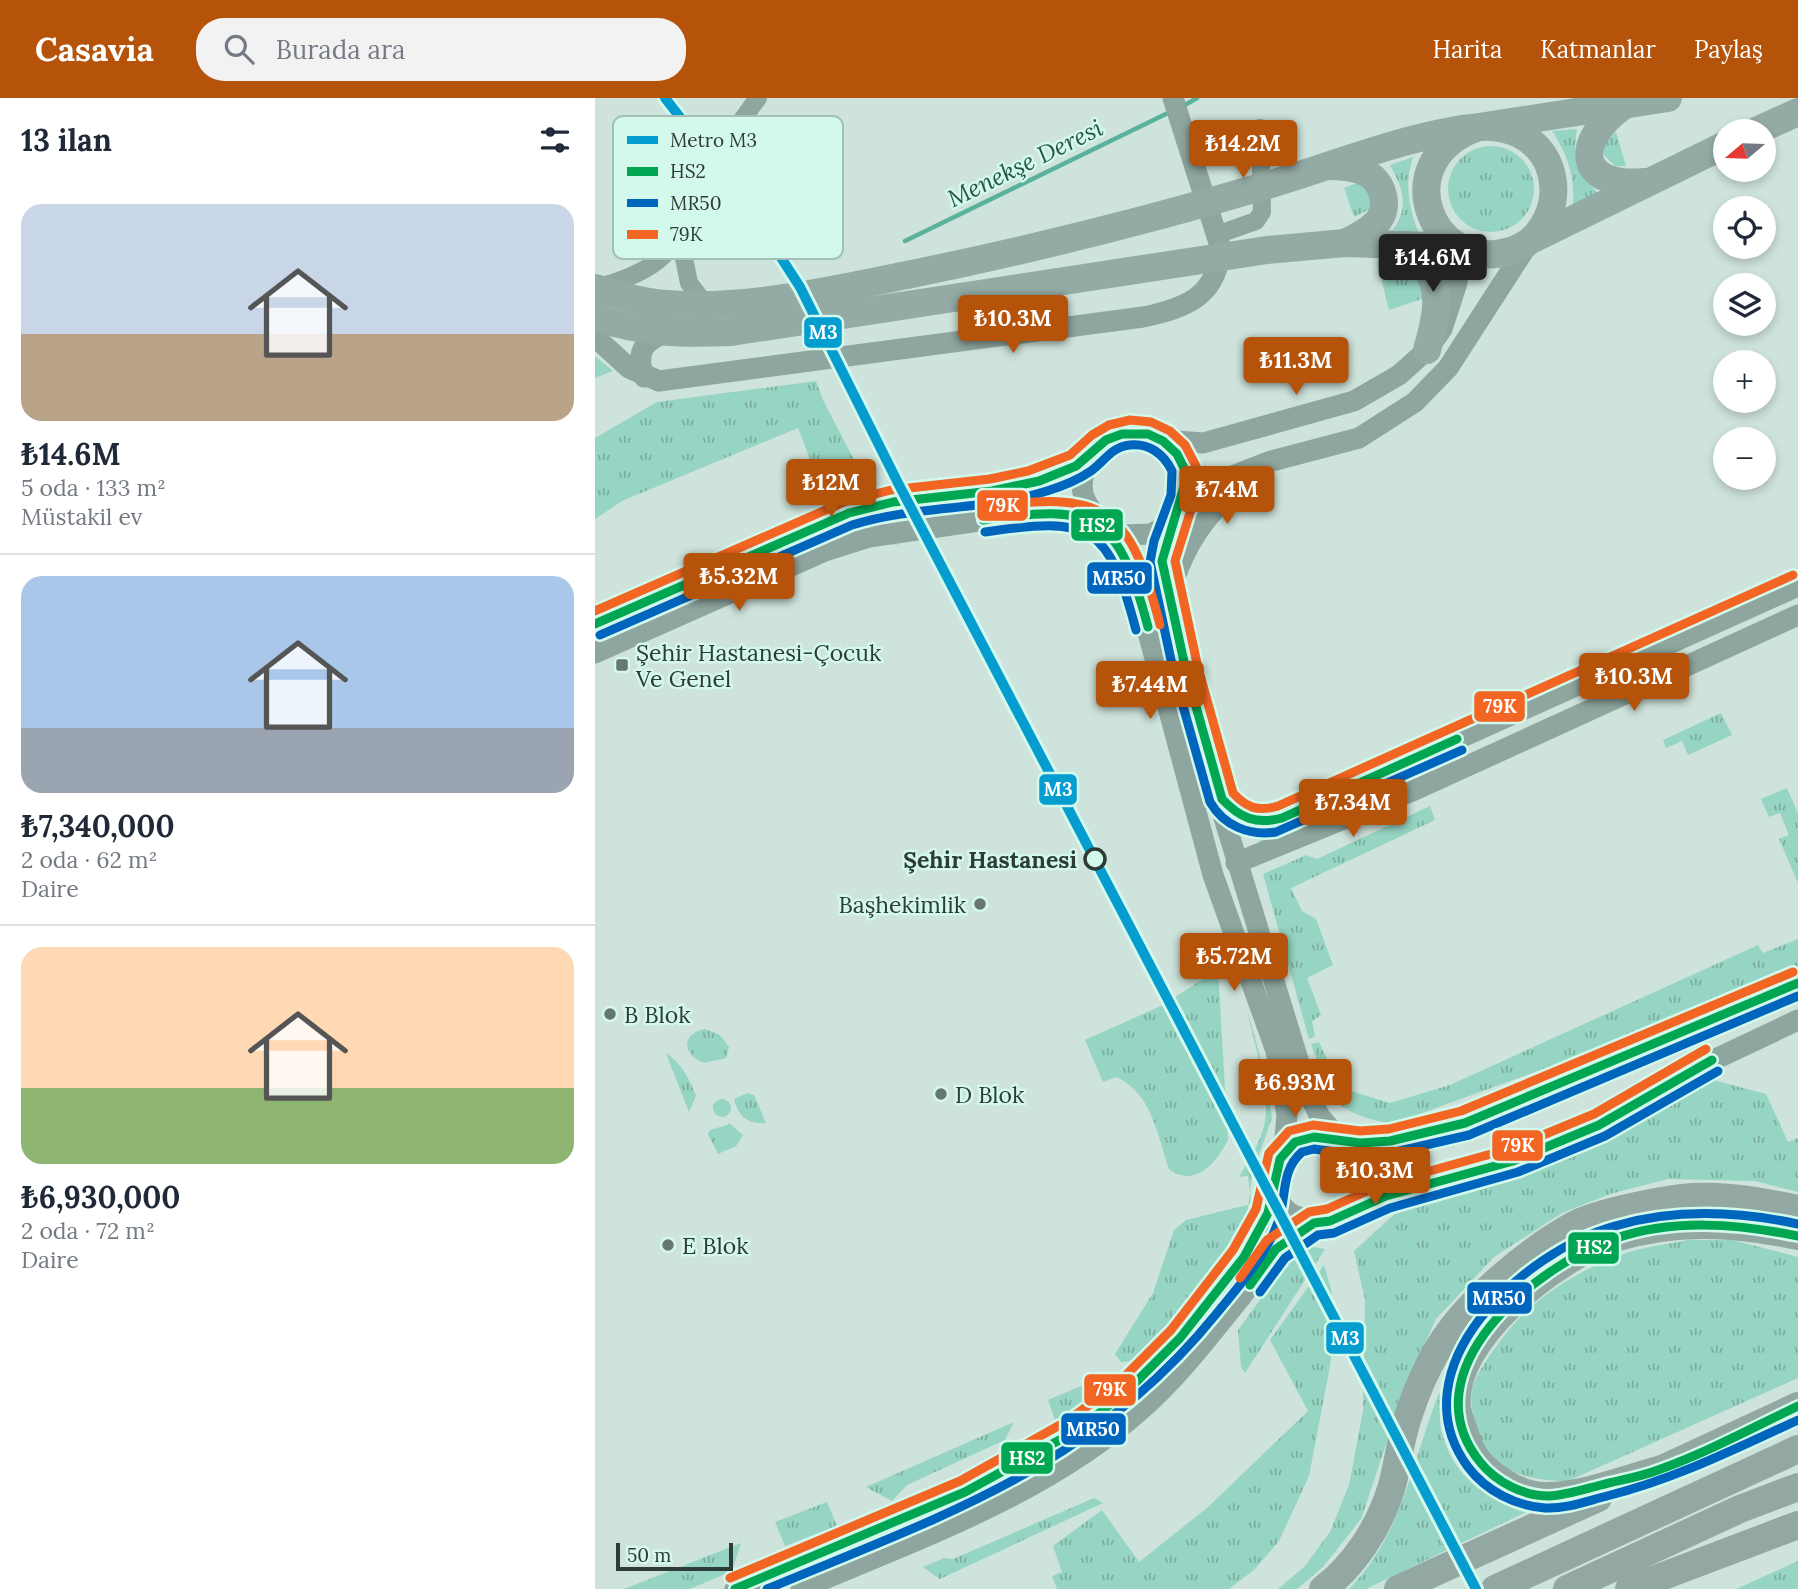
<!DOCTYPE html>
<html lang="tr">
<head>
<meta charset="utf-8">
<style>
	:root { --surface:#fff; --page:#f2f2f3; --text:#1f2937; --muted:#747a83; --line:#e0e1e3; --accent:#b45309 }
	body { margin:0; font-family:Lora,serif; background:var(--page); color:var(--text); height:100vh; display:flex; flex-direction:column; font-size:26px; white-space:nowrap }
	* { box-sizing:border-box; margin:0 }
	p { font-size:23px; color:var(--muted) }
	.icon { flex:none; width:38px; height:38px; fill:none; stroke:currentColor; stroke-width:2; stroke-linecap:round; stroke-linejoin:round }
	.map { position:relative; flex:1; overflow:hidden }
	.details { display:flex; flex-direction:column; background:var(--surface); width:595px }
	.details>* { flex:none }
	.needle { width:46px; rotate:251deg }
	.controls { position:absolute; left:1118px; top:21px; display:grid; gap:14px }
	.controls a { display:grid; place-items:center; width:63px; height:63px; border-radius:50%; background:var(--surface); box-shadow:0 4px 10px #0003; font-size:35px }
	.scale { position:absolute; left:21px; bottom:18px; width:117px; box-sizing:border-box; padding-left:7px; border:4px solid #2e3c38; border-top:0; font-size:19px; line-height:24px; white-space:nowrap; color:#2e3c38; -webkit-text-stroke:5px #d3f8ec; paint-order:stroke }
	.price { position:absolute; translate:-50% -60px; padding:0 16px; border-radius:7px; background:var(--accent); color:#fff; font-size:23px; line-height:46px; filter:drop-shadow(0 2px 4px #0008) }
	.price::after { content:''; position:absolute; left:50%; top:42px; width:21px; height:16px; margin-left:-10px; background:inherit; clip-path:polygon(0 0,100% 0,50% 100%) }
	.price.current { background:#222; color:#fff }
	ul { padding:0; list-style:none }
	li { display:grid; align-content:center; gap:14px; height:371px; padding:0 21px }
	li+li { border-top:2px solid var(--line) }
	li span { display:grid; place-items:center; height:217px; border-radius:21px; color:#555 }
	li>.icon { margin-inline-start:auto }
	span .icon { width:126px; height:126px; fill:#fffc; stroke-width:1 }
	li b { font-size:30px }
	h2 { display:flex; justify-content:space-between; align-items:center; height:84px; padding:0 21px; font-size:30px }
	header { display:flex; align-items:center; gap:42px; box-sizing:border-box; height:98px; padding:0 35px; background:var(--accent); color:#fff }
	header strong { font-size:33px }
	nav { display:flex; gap:38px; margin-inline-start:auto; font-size:24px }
	.search { width:490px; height:63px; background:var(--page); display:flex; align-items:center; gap:18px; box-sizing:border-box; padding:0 24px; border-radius:28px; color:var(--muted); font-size:26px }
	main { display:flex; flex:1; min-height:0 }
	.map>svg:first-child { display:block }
	.grass { fill:url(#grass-tufts) }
	.garden { fill:#96d5c3 }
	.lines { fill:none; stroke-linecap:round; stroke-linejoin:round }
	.stream { stroke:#5ab19c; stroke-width:4.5 }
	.minor { stroke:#8ea69f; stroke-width:18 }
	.tertiary { stroke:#8ea69f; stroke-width:21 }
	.primary { stroke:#94aaa4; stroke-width:28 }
	.trunk { stroke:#93a8a2; stroke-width:28 }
	.bus-1-casing { stroke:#d3f8ec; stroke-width:14 }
	.bus-2-casing { stroke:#d3f8ec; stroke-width:14 }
	.bus-3-casing { stroke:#d3f8ec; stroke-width:14 }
	.bus-1 { stroke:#00a651; stroke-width:9 }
	.bus-2 { stroke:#0065bd; stroke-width:9 }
	.bus-3 { stroke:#f26522; stroke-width:9 }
	.metro-1-casing { stroke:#d3f8ec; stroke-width:16 }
	.metro-1 { stroke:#059dd0; stroke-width:10 }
	.poi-dot { fill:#667671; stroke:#d3f8ec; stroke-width:2.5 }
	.stop-dot { fill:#d3f8ec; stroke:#2e3c38; stroke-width:3.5 }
	.labels { text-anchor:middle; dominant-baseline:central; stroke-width:5; stroke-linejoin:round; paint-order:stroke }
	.poi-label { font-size:23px; fill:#2e3c38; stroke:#d3f8ec; text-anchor:start }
	.stop-label { font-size:23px; font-weight:bold; fill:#2e3c38; stroke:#d3f8ec; text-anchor:end }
	.water-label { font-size:24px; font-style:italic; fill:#285649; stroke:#d3f8ec }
	.key { fill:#d3f8ec; stroke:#a2c0b6; stroke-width:2 }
	.key-label { font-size:19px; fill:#2e3c38 }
	.line-badge { stroke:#d3f8ec; stroke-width:2.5 }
	.badge-label { font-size:19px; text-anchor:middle; font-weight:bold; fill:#fff }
</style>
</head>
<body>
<header>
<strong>Casavia</strong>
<div class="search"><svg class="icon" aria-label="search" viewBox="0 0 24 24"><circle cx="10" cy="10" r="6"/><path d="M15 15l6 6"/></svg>Burada ara</div>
<nav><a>Harita</a><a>Katmanlar</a><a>Paylaş</a></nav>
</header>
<main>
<section class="details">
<h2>13 ilan<svg class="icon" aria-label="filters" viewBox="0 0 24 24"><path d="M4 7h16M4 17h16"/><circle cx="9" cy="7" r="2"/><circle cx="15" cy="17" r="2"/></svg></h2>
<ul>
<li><span style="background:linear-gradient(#c9d6e8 60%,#b9a48a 0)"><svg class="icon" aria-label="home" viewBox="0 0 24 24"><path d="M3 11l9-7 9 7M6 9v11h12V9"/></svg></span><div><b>₺14.6M</b><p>5 oda · 133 m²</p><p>Müstakil ev</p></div></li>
<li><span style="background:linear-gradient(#a9c7e8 70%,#9aa5b1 0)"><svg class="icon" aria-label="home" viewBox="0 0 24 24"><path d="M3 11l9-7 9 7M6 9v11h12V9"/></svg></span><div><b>₺7,340,000</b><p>2 oda · 62 m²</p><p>Daire</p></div></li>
<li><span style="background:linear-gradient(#ffd9b3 65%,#8fb573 0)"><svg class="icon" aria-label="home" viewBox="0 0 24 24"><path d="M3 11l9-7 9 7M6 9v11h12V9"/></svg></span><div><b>₺6,930,000</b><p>2 oda · 72 m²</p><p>Daire</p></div></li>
</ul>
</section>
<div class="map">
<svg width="1203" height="1491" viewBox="0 0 1203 1491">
	<defs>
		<pattern id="grass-tufts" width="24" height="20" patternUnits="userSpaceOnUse" patternTransform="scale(1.75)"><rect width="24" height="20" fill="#96d5c3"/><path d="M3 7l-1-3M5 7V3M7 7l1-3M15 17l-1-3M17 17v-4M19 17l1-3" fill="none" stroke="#7bae9f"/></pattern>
	</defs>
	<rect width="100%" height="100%" fill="#cee3db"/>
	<!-- grass -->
	<g class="grass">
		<path d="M982,31C977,63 981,72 1003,95L978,111C980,80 974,59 957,33Z"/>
		<polygon points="1021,34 1031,68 1020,68 1008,56 1008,45"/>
		<circle cx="896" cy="91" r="43"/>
		<path d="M818,59C809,86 814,108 823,134L798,132C815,108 808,91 795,67Z"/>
		<polygon points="759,86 764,86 776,97 775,111 759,119 749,90"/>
		<polygon points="782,163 803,166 819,173 830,200 794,212"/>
		<polygon points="221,283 228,302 303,447 289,445 262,378 225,387 203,330 27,403 0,421 0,340 62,304"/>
		<polygon points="1126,615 1137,637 1093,657 1087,643 1071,650 1068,642"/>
		<polygon points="840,660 844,667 666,747 663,738 675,736"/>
		<polygon points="1192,690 1203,716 1203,785 1184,741 1194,737 1185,715 1174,719 1166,701"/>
		<polygon points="835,708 840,722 696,790 707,813 721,821 738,867 712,880 726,917 717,923 720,938 714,941 668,776 711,757 722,761"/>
		<path d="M1203,841V869L1006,950L797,1026C737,1014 736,1001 716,946L724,944L746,990L795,1005L855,987L1163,847L1168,855Z"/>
		<path d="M623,871L633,1042C622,1064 600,1091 574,1071C562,1036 557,996 522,979L508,984L490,942L568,907Z"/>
		<path d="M652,911L671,980L677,1020L657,1077L651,1126L550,1255L540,1263L526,1264L520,1256L558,1195L579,1132L591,1122L656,1106L653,1078L644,1079C652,1065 662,1050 667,1035C680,998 658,948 652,911Z"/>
		<path d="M110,931L125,937L134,949L131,960L109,965C89,958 84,936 110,931Z"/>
		<path d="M71,955C87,966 94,980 101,998L94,1014Z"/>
		<polygon points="1118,982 1171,996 1193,1044 1203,1040 1203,1094 1160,1083 1073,1081 1015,1096 967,1115 899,1159 841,1221 810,1290 766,1421 728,1469 702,1491 683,1491 710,1468 735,1434 754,1387 768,1313 770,1202 759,1153 805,1111 919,1078 1050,1019"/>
		<path d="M153,995L159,997L171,1025C153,1027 143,1018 139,1001Z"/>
		<circle cx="127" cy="1010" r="9"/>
		<polygon points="135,1026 148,1037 141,1048 123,1056 113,1036 115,1032"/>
		<path d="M1093,1142H1137L1203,1159V1280L973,1383C927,1382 891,1373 880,1324C877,1313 874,1299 878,1288C885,1267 914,1230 930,1214C957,1189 996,1167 1031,1155C1050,1149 1073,1146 1093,1142Z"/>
		<polygon points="713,1148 730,1151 650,1275 646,1269 643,1232 695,1161"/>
		<polygon points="729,1167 736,1191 739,1233 735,1268 714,1378 684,1443 660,1471 634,1491 462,1491 457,1478 467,1474 458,1448 507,1412 544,1464 612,1410 713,1313 675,1242"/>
		<polygon points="493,1285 499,1298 461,1325 453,1302"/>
		<path d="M844,1295C849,1308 843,1320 846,1332C858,1379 889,1400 931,1414L771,1491H754C808,1436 817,1363 844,1295Z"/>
		<polygon points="419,1324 410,1342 312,1387 297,1403 271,1389"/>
		<polygon points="499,1400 508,1405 345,1481 328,1469 349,1460 358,1461"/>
		<polygon points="232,1404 242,1428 190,1448 180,1424"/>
		<polygon points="146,1445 137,1473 95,1491 29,1491"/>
		<polygon points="1203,1463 1203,1491 1141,1491"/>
	</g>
	<!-- garden -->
	<polygon class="garden" points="0,258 18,273 0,280"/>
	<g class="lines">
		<!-- stream -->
		<g class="stream">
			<polyline points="588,8 602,0"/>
			<polyline points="310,143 577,13"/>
		</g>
		<!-- minor -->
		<g class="minor">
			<polyline points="624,136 661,123 667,114 665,30"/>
			<polyline points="85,140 94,185 110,206"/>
			<path d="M5,189C80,167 79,146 110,83C125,53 143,26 163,0"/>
		</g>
		<!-- tertiary -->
		<g class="tertiary">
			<path d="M0,239L34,270L64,283L548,219C591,210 621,199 626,151L578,0"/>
			<path d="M49,279C41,255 47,244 70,235"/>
			<path d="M568,342C616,387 572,414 567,463L591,573L627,701L629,720L713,994L725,1019L760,1059L764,1071V1095L750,1115"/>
			<path d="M575,496C589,443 619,402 666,375"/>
			<polyline points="0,526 221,428 266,412 418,390 455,379 494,359 505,346 520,337 536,334 553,335 568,342 608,345 759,303 804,277 832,252 847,231 862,185 865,149"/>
			<polyline points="0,555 230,453 274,439 433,416 484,420 526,437 556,436 569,429 597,399 617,386 673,364 764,340 820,304 853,270 935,143"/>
			<path d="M627,701C645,722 660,729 687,720L1203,488"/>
			<polyline points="641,765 822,691 1203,517"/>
			<polyline points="685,1060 701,1043 714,1038 779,1046 870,1025 1098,933 1203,885"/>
			<polyline points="679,1085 687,1108 696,1116 719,1125 735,1123 768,1106 918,1063 1004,1027 1110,966 1203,922"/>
			<path d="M140,1491L421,1369L502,1319L541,1287L575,1252L646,1161L669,1126L676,1108L679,1075L690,1039L692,1017L681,953L618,777L536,471C529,457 523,444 513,432C490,405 479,397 494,359"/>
			<path d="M206,1491C324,1440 449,1398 547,1311C583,1279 612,1241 642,1204C669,1170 680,1148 719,1125"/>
		</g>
		<!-- primary -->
		<g class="primary">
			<path d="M1028,8C978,44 982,90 1050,84"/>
			<polyline points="1161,33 1203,14"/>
			<path d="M738,68C749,69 761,69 771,75C788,84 795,108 783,123C774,133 762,139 750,145"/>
			<polyline points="938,141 1130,47"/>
			<path d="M808,147C850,180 845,205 832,252"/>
			<path d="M0,190C23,197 46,204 70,206C150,212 234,193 312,177C434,152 556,122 676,86C740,67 819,35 885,29C914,27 943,40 954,68C967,102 950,143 915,153C834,177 791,60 884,29L1073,0"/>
			<path d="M0,219C46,235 88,236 136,234L672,152L750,145L865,149"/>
		</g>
		<!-- trunk -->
		<g class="trunk">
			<path d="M1067,1371C1030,1381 986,1399 948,1398C927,1397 906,1384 891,1371C878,1360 873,1347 868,1330C866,1324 863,1317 862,1310C854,1242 962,1158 1020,1140C1082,1121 1140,1125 1203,1138"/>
			<polyline points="1050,1379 1203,1308"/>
			<path d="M728,1491C760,1467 784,1429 796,1391C803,1368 805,1342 813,1319C820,1297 831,1271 843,1251C870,1205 932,1153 979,1127C1003,1114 1070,1101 1098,1099C1133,1097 1169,1104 1203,1111"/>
			<polyline points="803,1491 1003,1400"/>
			<polyline points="900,1491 1203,1351"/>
			<polyline points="972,1491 1145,1411 1203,1389"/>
			<polyline points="1034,1491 1203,1427"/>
		</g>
		<defs>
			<g id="bus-1">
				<path d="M388,422C503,405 523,417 553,529"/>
				<path d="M0,526L254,415L298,404L397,393L444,383L481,368L511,342L527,336H553L568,343L582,356L589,370L590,385L567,463L591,573L627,701C645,720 661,727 687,720L862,641"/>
				<path d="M1203,1138C1143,1126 1078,1120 1019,1141C940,1168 812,1273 885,1364C901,1384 928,1398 954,1398C972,1397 990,1391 1006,1387C1025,1382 1045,1379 1063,1372C1111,1355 1157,1330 1203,1308"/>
				<polyline points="655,1187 681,1151 719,1125 735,1123 791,1098 918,1063 1004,1027 1117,962"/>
				<polyline points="140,1491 370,1394 479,1334 528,1297 585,1240 649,1159 673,1115 685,1061 700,1044 719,1039 765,1045 795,1043 870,1025 1203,885"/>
			</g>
			<g id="bus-2">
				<path d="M390,434C498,418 513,427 541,532"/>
				<path d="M5,537L257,427C321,407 389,413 452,393C468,388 483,382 496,373C510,363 516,349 535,347C554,345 569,356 577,373L576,397L559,443L555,464L579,576L615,704C629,728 654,738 681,734L867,652"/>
				<path d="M1203,1126C1142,1113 1081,1110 1020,1128C929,1153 800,1270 873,1369C891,1393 921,1408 950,1410C971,1411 992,1403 1012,1398C1080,1381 1140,1351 1203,1322"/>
				<polyline points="665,1194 690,1160 723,1137 739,1135 795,1110 923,1074 1010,1038 1123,973"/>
				<path d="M172,1491C347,1418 498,1369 622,1215C645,1187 675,1153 685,1118C691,1095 687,1071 707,1054L719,1051L764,1057L796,1055L874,1037L1203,898"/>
			</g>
			<g id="bus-3">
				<path d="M387,410C510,391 535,409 565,527"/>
				<path d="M0,513L249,404L296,392L395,381L433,373L475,357L497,337L514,327L535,322L556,324L575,333L590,347L601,368L599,402L580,463L603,570L638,695C652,710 663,714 683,708L1198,477"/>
				<polyline points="645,1180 672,1142 714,1114 732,1111 788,1086 914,1051 999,1016 1111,951"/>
				<polyline points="135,1480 365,1383 472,1323 520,1288 576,1232 638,1152 661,1111 674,1055 694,1033 718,1027 765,1033 794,1031 866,1013 1198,874"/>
			</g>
		</defs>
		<!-- bus-1 casing -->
		<use href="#bus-1" class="bus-1-casing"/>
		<!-- bus-2 casing -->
		<use href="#bus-2" class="bus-2-casing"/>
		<!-- bus-3 casing -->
		<use href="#bus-3" class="bus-3-casing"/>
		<!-- bus-1 -->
		<use href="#bus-1" class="bus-1"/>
		<!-- bus-2 -->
		<use href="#bus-2" class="bus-2"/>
		<!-- bus-3 -->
		<use href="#bus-3" class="bus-3"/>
		<defs>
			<polyline id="metro-1" points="70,0 147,99 205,189 303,385 881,1491"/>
		</defs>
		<!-- metro-1 casing -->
		<use href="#metro-1" class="metro-1-casing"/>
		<!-- metro-1 -->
		<use href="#metro-1" class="metro-1"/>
	</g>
	<!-- markers -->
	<g class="poi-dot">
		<rect x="20" y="560" width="14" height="14" rx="3.5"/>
		<circle cx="385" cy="806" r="7"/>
		<circle cx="15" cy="916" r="7"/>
		<circle cx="346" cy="996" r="7"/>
		<circle cx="73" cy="1147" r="7"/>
	</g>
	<circle class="stop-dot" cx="500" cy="761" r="10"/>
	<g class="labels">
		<!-- poi labels -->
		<g class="poi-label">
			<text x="41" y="554">Şehir Hastanesi-Çocuk<tspan x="41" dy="26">Ve Genel</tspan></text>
			<text x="371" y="806" text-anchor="end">Başhekimlik</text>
			<text x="29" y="916">B Blok</text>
			<text x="360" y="996">D Blok</text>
			<text x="87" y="1147">E Blok</text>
		</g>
		<!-- stop labels -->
		<g class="stop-label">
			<text x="482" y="761">Şehir Hastanesi</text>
		</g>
		<!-- water labels -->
		<g class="water-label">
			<text transform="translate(430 65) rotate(-26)">Menekşe Deresi</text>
		</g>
	</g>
	<!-- legend -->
	<rect x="18" y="18" width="230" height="143" rx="10" class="key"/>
	<rect x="32" y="38" width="31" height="8" fill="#059dd0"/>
	<rect x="32" y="69" width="31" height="9" fill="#00a651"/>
	<rect x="32" y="101" width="31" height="8" fill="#0065bd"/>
	<rect x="32" y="132" width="31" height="9" fill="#f26522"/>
	<g class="key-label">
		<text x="75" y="49">Metro M3</text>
		<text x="75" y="80">HS2</text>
		<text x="75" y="112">MR50</text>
		<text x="75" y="143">79K</text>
	</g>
	<g class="line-badge">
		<rect x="208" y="218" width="40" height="33" rx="7" fill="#059dd0"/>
		<rect x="381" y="391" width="53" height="33" rx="7" fill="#f26522"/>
		<rect x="475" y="410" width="54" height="34" rx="7" fill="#00a651"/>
		<rect x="491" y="463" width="67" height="34" rx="7" fill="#0065bd"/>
		<rect x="878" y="592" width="53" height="33" rx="7" fill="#f26522"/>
		<rect x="443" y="675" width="40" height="33" rx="7" fill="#059dd0"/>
		<rect x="896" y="1031" width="53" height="33" rx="7" fill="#f26522"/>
		<rect x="972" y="1133" width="53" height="34" rx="7" fill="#00a651"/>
		<rect x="871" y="1183" width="67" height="34" rx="7" fill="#0065bd"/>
		<rect x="730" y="1223" width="40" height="34" rx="7" fill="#059dd0"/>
		<rect x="488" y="1275" width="54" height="34" rx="7" fill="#f26522"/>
		<rect x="465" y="1314" width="67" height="34" rx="7" fill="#0065bd"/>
		<rect x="405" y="1343" width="54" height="34" rx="7" fill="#00a651"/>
	</g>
	<g class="badge-label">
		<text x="228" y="241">M3</text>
		<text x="408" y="414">79K</text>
		<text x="502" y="434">HS2</text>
		<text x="524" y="487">MR50</text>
		<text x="905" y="615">79K</text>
		<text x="463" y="698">M3</text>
		<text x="923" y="1054">79K</text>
		<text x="999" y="1156">HS2</text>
		<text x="904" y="1207">MR50</text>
		<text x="750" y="1247">M3</text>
		<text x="515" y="1298">79K</text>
		<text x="498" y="1338">MR50</text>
		<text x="432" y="1367">HS2</text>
	</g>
</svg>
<div class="controls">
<a><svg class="needle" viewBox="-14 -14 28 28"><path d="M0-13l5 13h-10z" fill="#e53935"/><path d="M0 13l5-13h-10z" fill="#747a83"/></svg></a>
<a><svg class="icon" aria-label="locate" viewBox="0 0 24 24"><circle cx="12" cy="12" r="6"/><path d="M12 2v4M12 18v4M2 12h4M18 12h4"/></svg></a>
<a><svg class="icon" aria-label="layers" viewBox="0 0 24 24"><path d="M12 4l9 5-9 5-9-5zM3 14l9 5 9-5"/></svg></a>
<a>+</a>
<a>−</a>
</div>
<div class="scale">50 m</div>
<b class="price" style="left:648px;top:82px">₺14.2M</b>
<b class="price current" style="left:838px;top:196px">₺14.6M</b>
<b class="price" style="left:418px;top:257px">₺10.3M</b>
<b class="price" style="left:701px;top:299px">₺11.3M</b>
<b class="price" style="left:236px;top:421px">₺12M</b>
<b class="price" style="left:632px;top:428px">₺7.4M</b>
<b class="price" style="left:144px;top:515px">₺5.32M</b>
<b class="price" style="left:1039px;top:615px">₺10.3M</b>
<b class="price" style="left:555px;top:623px">₺7.44M</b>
<b class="price" style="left:758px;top:741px">₺7.34M</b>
<b class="price" style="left:639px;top:895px">₺5.72M</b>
<b class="price" style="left:700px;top:1021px">₺6.93M</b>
<b class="price" style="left:780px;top:1109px">₺10.3M</b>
</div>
</main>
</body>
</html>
